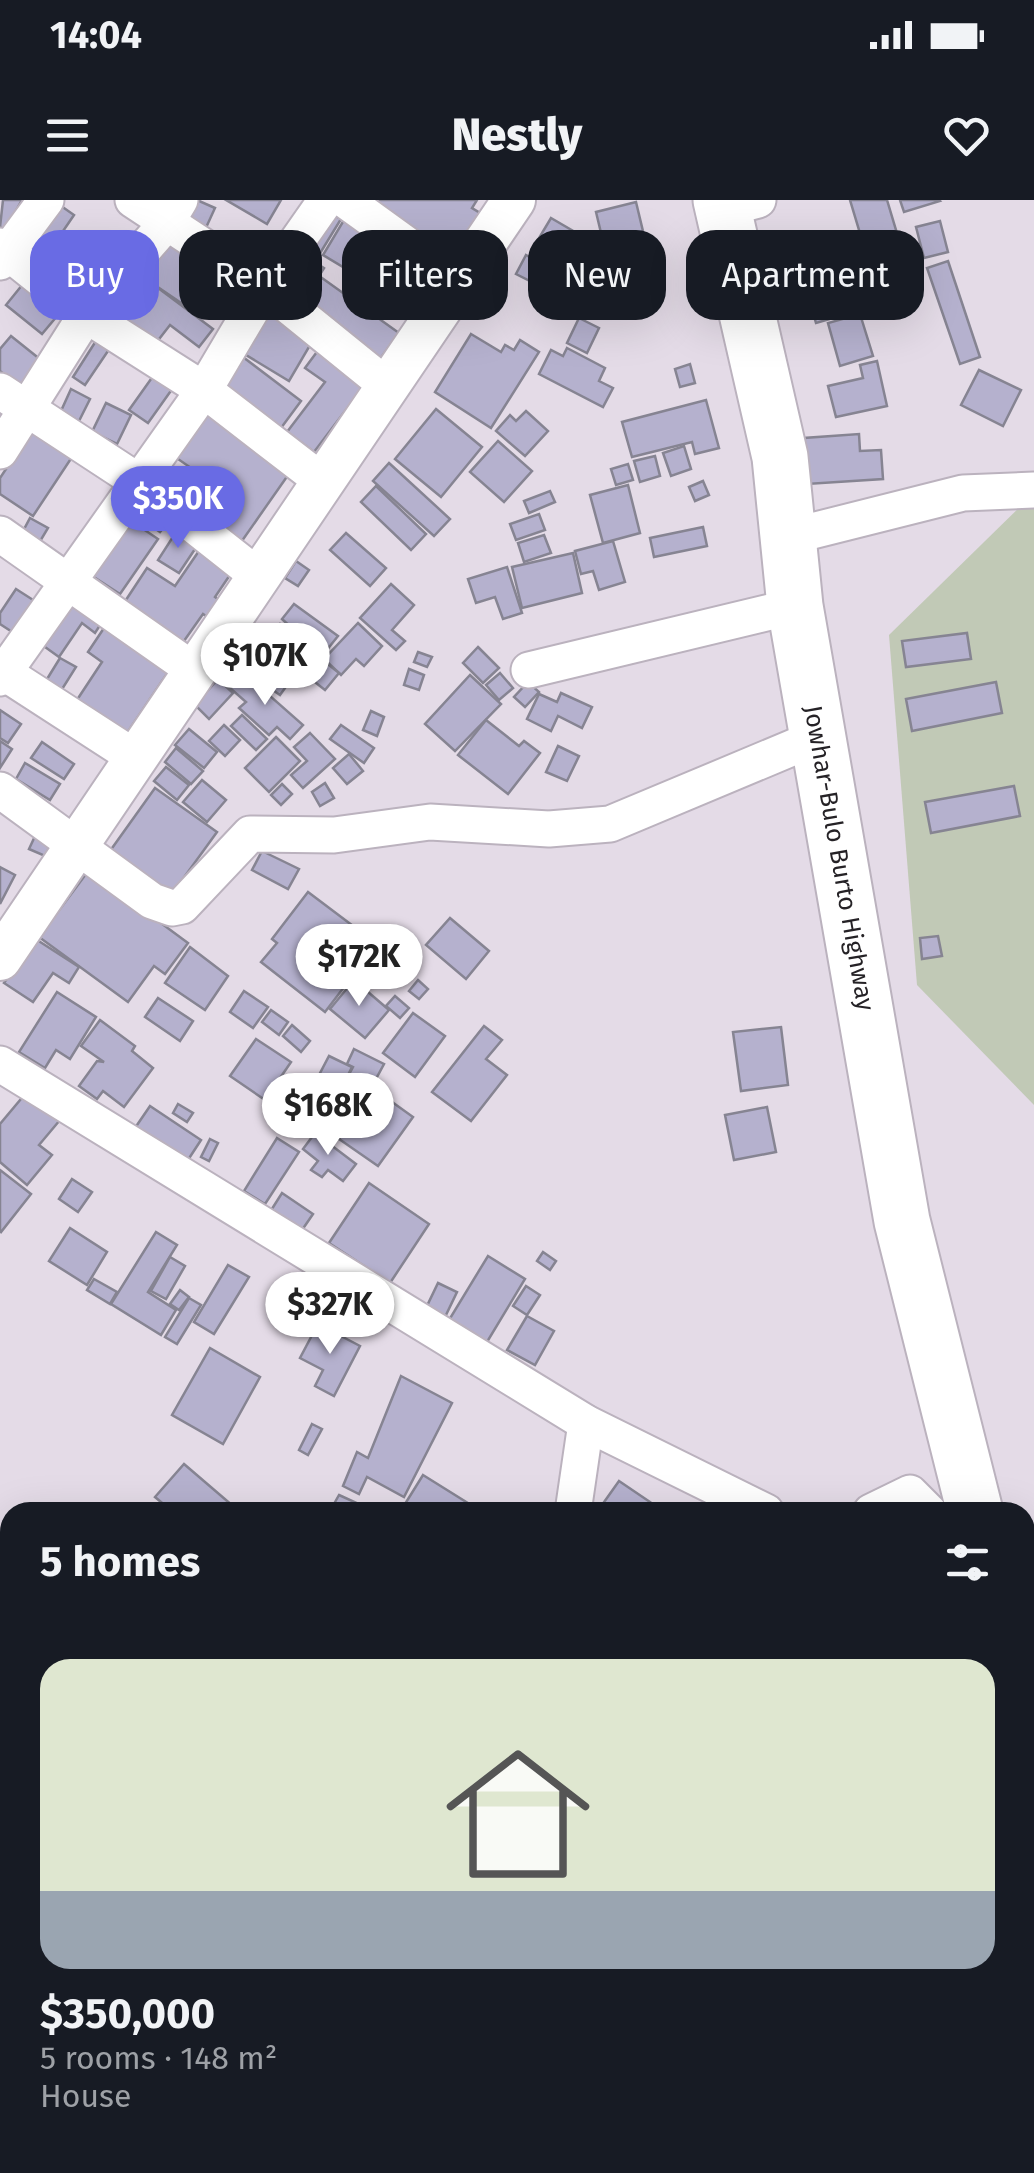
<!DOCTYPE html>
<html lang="en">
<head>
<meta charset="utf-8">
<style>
	:root { --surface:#171b24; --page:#242831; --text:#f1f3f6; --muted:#9ea1a6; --line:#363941; --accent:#696be4 }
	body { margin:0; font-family:"Fira Sans",sans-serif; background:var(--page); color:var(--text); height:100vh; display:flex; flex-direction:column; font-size:38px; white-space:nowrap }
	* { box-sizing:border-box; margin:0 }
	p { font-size:32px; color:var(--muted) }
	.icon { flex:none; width:55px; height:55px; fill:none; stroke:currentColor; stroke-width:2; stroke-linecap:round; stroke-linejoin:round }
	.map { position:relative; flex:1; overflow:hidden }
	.panel { position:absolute; left:0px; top:1302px; width:1035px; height:672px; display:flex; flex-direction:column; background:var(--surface); border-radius:30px 30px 0 0; box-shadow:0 10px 40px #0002 }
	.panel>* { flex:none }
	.banner { position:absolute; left:30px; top:30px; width:975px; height:90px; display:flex; gap:20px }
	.price { position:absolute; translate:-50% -85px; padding:0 22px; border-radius:35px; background:#fff; color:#222; font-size:32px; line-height:65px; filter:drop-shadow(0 2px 5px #0008) }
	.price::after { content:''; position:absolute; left:50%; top:60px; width:30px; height:22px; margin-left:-15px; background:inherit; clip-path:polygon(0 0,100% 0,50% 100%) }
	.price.on { background:var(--accent); color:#fff }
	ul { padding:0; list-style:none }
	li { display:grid; align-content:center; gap:20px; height:530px; padding:0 40px }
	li+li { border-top:2px solid var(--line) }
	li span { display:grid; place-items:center; height:310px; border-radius:30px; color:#555 }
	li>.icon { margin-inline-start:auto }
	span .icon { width:180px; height:180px; fill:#fffc; stroke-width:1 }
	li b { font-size:42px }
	h2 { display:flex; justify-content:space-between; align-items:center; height:120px; padding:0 40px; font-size:42px }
	.chip { padding:0 35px; border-radius:30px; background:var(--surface); box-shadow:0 10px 40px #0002; font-size:35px; line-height:90px }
	.chip.on { background:var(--accent); color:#fff }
	.status { display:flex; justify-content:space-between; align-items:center; height:70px; padding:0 50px; background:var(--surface); direction:ltr }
	.status svg { height:28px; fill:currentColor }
	header { display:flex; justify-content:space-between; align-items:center; height:130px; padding:0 40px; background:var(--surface); font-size:45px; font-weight:800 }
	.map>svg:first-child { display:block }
	.green { fill:#c1c9b6 }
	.building { fill:#b5b1ce; stroke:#868492; stroke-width:2.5 }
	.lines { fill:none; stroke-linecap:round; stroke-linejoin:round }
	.minor-casing { stroke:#bbb2be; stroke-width:39 }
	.tertiary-casing { stroke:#bbb2be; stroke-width:46 }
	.primary-casing { stroke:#bbb2be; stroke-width:59 }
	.minor { stroke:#fff; stroke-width:35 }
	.tertiary { stroke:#fff; stroke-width:42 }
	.primary { stroke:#fff; stroke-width:55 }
	.labels { text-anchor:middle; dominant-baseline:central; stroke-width:10; stroke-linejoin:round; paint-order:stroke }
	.street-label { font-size:25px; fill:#252226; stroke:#fff }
</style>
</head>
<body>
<div class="status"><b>14:04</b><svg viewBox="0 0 49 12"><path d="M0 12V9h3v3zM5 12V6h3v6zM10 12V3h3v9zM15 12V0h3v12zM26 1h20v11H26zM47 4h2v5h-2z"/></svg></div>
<header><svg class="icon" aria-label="menu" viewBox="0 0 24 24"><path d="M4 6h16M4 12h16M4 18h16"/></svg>Nestly<svg class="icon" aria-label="heart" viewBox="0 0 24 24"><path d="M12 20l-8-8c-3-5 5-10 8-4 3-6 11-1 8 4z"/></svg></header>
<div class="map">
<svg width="1034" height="1973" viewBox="0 0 1034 1973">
	<rect width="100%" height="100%" fill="#e4dbe7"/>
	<!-- green -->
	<polygon class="green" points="1034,293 1034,905 917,785 889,435"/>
	<!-- building -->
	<g class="building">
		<polygon points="3,0 22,0 5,30 0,27"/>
		<polygon points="197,0 215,8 204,32 186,23"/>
		<polygon points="226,0 281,0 267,24"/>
		<polygon points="364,0 477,0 472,8 480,13 450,58"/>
		<polygon points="850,0 887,0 905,60 871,70"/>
		<polygon points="900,0 939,0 940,1 904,12"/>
		<polygon points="54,1 74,15 44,59 23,45"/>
		<polygon points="636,2 653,73 613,83 596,12"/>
		<polygon points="328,12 341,19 319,55 307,47"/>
		<polygon points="551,18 604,49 573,101 551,88 570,57 539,38"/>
		<polygon points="344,20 399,53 378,88 323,55"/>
		<polygon points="940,21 948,52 924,58 916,27"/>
		<polygon points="838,33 842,60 816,63 812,37"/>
		<polygon points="173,34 248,85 234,107 208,89 193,111 143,77"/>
		<polygon points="111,39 128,48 116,70 99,61"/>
		<polygon points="58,43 80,61 68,75 46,57"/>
		<polygon points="859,50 865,64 854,69 848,54"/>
		<polygon points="301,53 324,68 305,98 282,83"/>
		<polygon points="526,55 546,66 536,84 516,74"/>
		<polygon points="786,56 789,73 779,76 775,58"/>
		<polygon points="85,58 108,74 91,98 68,82"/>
		<polygon points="948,61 980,157 960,164 927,68"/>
		<polygon points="839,72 851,113 816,123 804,82"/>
		<polygon points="142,76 213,129 199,147 170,125 156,143 114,113"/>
		<polygon points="322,78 399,133 380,159 303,105"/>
		<polygon points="27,79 63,109 42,134 6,105"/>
		<polygon points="263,104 316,135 289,181 236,149"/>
		<polygon points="860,114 873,156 840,166 828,123"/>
		<polygon points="579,118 599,128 587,153 567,143"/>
		<polygon points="101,133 114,142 85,185 73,177"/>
		<polygon points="471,134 501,152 505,145 514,150 520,140 539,152 491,228 435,192"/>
		<polygon points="11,136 46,164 25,191 0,171 0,149"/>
		<polygon points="325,141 371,177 314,252 287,232 325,182 305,168"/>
		<polygon points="567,148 605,168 599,181 613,188 603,207 539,174 551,150 563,156"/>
		<polygon points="235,151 301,201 281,228 215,177"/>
		<polygon points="877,161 887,206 836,217 828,186 863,178 860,165"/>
		<polygon points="690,164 695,183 680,187 675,169"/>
		<polygon points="979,170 1021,190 1003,226 961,205"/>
		<polygon points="156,172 175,185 148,223 129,210"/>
		<polygon points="71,189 90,199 79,221 61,211"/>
		<polygon points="706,200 719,248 695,254 692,242 632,257 622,222"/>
		<polygon points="106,203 131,215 117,244 92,232"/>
		<polygon points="201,204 293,268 237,348 205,325 227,293 168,252"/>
		<polygon points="436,209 482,247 441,297 395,259"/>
		<polygon points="526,211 548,231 525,256 496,231 510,215 516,221"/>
		<polygon points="36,224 76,251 33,316 0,294 0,278"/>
		<polygon points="859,234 860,251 881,250 883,279 807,284 804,238"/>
		<polygon points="498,241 532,271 504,302 470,272"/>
		<polygon points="684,246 691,269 671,276 663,253"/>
		<polygon points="655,256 660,276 640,282 634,261"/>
		<polygon points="389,263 450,319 434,336 373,281"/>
		<polygon points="628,264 633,280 616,285 611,269"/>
		<polygon points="703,281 709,295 695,301 689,287"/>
		<polygon points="628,285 640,333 603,343 590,295"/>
		<polygon points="376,286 426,334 411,350 361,302"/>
		<polygon points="550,291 555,302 529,313 524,301"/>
		<polygon points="136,296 170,320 160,332 127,308"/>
		<polygon points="121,314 158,339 120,394 83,370"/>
		<polygon points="539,314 545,330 516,340 510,324"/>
		<polygon points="30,318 48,328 39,343 22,333"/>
		<polygon points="703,327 707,346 654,357 650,338"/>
		<polygon points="178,329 199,343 179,373 158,360"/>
		<polygon points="346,333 386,368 370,386 330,350"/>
		<polygon points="544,335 551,353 524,362 518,343"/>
		<polygon points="613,341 625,382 599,390 593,371 581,374 575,351"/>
		<polygon points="203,345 236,366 215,397 223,403 212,420 203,414 179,448 120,409 147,368 175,386"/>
		<polygon points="573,353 582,393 522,408 512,367"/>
		<polygon points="296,361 309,370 298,386 285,378"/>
		<polygon points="507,367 522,413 503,419 495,397 476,403 468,379"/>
		<polygon points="391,384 414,405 392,430 405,441 396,450 360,418"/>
		<polygon points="16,389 41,405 20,437 0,424 0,413"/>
		<polygon points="70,395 104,419 95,433 82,423 59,457 38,442"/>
		<polygon points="294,404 338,436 322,456 282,419"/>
		<polygon points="108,422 173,465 121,542 71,509 102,462 88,452"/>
		<polygon points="358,423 382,446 364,466 356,459 341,475 324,459"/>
		<polygon points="280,424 324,461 311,476 267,438"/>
		<polygon points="967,433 971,459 906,467 902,441"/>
		<polygon points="261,440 300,467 280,495 241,468"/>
		<polygon points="478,447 499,468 483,483 463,463"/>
		<polygon points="418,452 432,457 427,467 414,462"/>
		<polygon points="60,458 76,467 59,494 44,484"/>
		<polygon points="230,459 241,464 234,481 223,477"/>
		<polygon points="324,461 339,473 325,490 311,479"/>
		<polygon points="409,469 424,475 419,490 404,485"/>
		<polygon points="244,473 303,525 290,539 277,527 269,535 239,508 246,502 230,488"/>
		<polygon points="500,473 513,488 499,500 486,485"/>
		<polygon points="470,475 501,504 455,551 425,524"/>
		<polygon points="218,479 233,493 209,519 195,505"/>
		<polygon points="528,482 539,492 525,507 514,497"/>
		<polygon points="996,482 1002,513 912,531 906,499"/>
		<polygon points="561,493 592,507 582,528 558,516 551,531 527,519 539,494 557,502"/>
		<polygon points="0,510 21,524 8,543 0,538"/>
		<polygon points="371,511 384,517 377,536 363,530"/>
		<polygon points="242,515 267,539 256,550 231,526"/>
		<polygon points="486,520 519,546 524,541 540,553 508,594 458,555"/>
		<polygon points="224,525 240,540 225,556 209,541"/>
		<polygon points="341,525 374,548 364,563 330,539"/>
		<polygon points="189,529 217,552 204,568 175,545"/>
		<polygon points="310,533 335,559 303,588 291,575 307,561 294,547"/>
		<polygon points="276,537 300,561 269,592 245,568"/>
		<polygon points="0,541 12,549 0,568"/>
		<polygon points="42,542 74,564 64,579 31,558"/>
		<polygon points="558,546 579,556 567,581 546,572"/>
		<polygon points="176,548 203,571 191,584 165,562"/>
		<polygon points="349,554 363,571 347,584 333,568"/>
		<polygon points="25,563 60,584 50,600 16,579"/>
		<polygon points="166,567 189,585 177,600 154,581"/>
		<polygon points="202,580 226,600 207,622 183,602"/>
		<polygon points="325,583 334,598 320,606 312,592"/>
		<polygon points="282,584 292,594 281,605 271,595"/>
		<polygon points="1014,586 1020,616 931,633 925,602"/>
		<polygon points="155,588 217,632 172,694 110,651"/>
		<polygon points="36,634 52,642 45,656 29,649"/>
		<polygon points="262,651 299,669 288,689 252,670"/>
		<polygon points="0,667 15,675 0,704"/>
		<polygon points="89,670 188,743 165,774 154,766 128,802 39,737"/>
		<polygon points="308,692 377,744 325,812 261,762 277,743 272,739"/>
		<polygon points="450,718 489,751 466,779 426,745"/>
		<polygon points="938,736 942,756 922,759 920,738"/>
		<polygon points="34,738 79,767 69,783 53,773 33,802 4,783"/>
		<polygon points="190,747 228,776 205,810 165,783"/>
		<polygon points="354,780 389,810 365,838 330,809"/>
		<polygon points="418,780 428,789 419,799 409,791"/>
		<polygon points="244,791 268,807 253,828 230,812"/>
		<polygon points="57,792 96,817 70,859 56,850 45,868 19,852"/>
		<polygon points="395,796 409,808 400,818 386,806"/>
		<polygon points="158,798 193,821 180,841 145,817"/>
		<polygon points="271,810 288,822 279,835 262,822"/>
		<polygon points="413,813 445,836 415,877 383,853"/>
		<polygon points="100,820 135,846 132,851 153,868 124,907 103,891 97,899 79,886 97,861 104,862 81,846"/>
		<polygon points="292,825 310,841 301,852 283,836"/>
		<polygon points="484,826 502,840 486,859 507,875 471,921 432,892"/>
		<polygon points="781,827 788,885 741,891 733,832"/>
		<polygon points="256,839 291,862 265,900 230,876"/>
		<polygon points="354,849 384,864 364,901 341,889 353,867 347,864"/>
		<polygon points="329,856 352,867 341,889 318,877"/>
		<polygon points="374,889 413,917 378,966 339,939"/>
		<polygon points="26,893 60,920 39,945 52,955 27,985 0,962 0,924"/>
		<polygon points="178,904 193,913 187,922 173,913"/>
		<polygon points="150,906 201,940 186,963 135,928"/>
		<polygon points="767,907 776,952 734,960 725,915"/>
		<polygon points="315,933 356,964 343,981 328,970 322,977 311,970 318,961 303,949"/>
		<polygon points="277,938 299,952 265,1004 244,991"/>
		<polygon points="210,939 218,943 209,961 201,957"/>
		<polygon points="0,970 31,994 1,1032 0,1031"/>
		<polygon points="72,979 92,992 78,1012 59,999"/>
		<polygon points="369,983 429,1024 390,1083 329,1043"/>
		<polygon points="282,993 313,1014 300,1033 270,1012"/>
		<polygon points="70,1028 107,1052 87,1085 49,1061"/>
		<polygon points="156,1032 177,1045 148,1092 176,1110 161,1135 111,1104"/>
		<polygon points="543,1052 556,1061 550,1070 537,1061"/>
		<polygon points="488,1056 525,1079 487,1142 449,1120"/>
		<polygon points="170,1057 185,1066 166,1099 151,1091"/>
		<polygon points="228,1065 249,1077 214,1134 194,1122"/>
		<polygon points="94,1079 117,1092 110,1104 87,1090"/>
		<polygon points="438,1083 457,1092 445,1117 426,1108"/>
		<polygon points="526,1086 540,1095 527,1115 513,1106"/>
		<polygon points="180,1090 189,1097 179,1110 170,1104"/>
		<polygon points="189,1098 201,1105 177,1144 165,1137"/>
		<polygon points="527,1116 554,1131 535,1165 507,1150"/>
		<polygon points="318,1124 360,1146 334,1196 315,1186 323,1170 300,1158"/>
		<polygon points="210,1148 260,1177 223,1244 172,1215"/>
		<polygon points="401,1176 452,1203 404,1297 367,1277 359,1294 343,1286 357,1252 368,1258"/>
		<polygon points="312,1224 322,1229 308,1255 299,1250"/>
		<polygon points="184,1264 240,1312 173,1312 155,1297"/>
		<polygon points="423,1275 479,1310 477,1312 400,1312"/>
		<polygon points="619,1281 650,1302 642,1312 597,1312"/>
		<polygon points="339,1295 359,1304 355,1312 330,1311"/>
		<polygon points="10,1404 10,1450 0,1444 0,1421"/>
		<polygon points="1025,1670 1034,1674 1034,1719 1025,1715"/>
		<polygon points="0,1679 10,1690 10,1708 0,1717"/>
		<polygon points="10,1780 10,1822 0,1811 0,1789"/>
		<polygon points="1034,1781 1034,1845 1025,1841 1025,1802"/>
		<polygon points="10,1961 10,1965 30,1965 21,1973 7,1973 2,1967"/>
		<polygon points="1025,1962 1034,1973 968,1973 958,1965"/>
		<polygon points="140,1965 182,1965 189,1973 148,1973"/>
		<polygon points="184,1965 252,1965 244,1973 191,1973"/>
		<polygon points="374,1965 393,1965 398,1973 362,1973"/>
	</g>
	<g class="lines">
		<defs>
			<g id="minor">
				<polyline points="133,0 265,87 386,185"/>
				<polyline points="345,0 457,81"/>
				<polyline points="723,9 758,0"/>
				<polyline points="0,46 86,115 204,190 322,281"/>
				<polyline points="0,62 46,0"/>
				<polyline points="0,191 139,282 258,376"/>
				<polyline points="0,251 86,115 165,25 180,0"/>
				<polyline points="0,334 195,471"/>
				<polyline points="788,337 963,293 1034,290"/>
				<polyline points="0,470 136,558"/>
				<polyline points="529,470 795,406"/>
				<polyline points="0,478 204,190 265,87 326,0"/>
				<polyline points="0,590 152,701 172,708 182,706 250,634 334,635 430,622 549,629 610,624 818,537"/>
				<polyline points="0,864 586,1223 766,1312"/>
				<polyline points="573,1312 586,1223"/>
				<polyline points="871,1312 910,1293 929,1312"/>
				<polyline points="0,1946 10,1937"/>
				<polyline points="521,1965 528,1973"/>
			</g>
			<g id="tertiary">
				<polyline points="0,759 514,0"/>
				<polyline points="1025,1432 1034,1449"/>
			</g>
			<g id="primary">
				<polyline points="721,0 780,257 795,406 902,1021 975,1312"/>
				<polyline points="674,1973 682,1965"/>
			</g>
		</defs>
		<!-- minor casing -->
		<use href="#minor" class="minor-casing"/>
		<!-- tertiary casing -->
		<use href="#tertiary" class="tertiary-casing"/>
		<!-- primary casing -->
		<use href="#primary" class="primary-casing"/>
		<!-- minor -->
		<use href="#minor" class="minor"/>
		<!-- tertiary -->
		<use href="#tertiary" class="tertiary"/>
		<!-- primary -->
		<use href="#primary" class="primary"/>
	</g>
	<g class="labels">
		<!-- street labels -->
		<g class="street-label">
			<text transform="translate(839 658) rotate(80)">Jowhar-Bulo Burto Highway</text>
		</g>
	</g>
</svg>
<b class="price on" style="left:178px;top:351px">$350K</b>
<b class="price" style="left:265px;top:508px">$107K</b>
<b class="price" style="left:359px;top:809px">$172K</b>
<b class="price" style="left:328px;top:958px">$168K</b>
<b class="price" style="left:330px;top:1157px">$327K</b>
<div class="banner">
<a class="chip on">Buy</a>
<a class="chip">Rent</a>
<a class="chip">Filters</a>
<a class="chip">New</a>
<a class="chip">Apartment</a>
</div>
<section class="panel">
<h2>5 homes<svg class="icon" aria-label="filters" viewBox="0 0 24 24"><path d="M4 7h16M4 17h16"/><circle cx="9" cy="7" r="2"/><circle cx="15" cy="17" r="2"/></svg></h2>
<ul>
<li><span style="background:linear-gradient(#dfe7d0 75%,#9aa5b1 0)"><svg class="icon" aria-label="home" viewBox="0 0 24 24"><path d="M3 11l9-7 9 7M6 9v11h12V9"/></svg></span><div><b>$350,000</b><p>5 rooms · 148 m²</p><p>House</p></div></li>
</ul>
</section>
</div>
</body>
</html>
